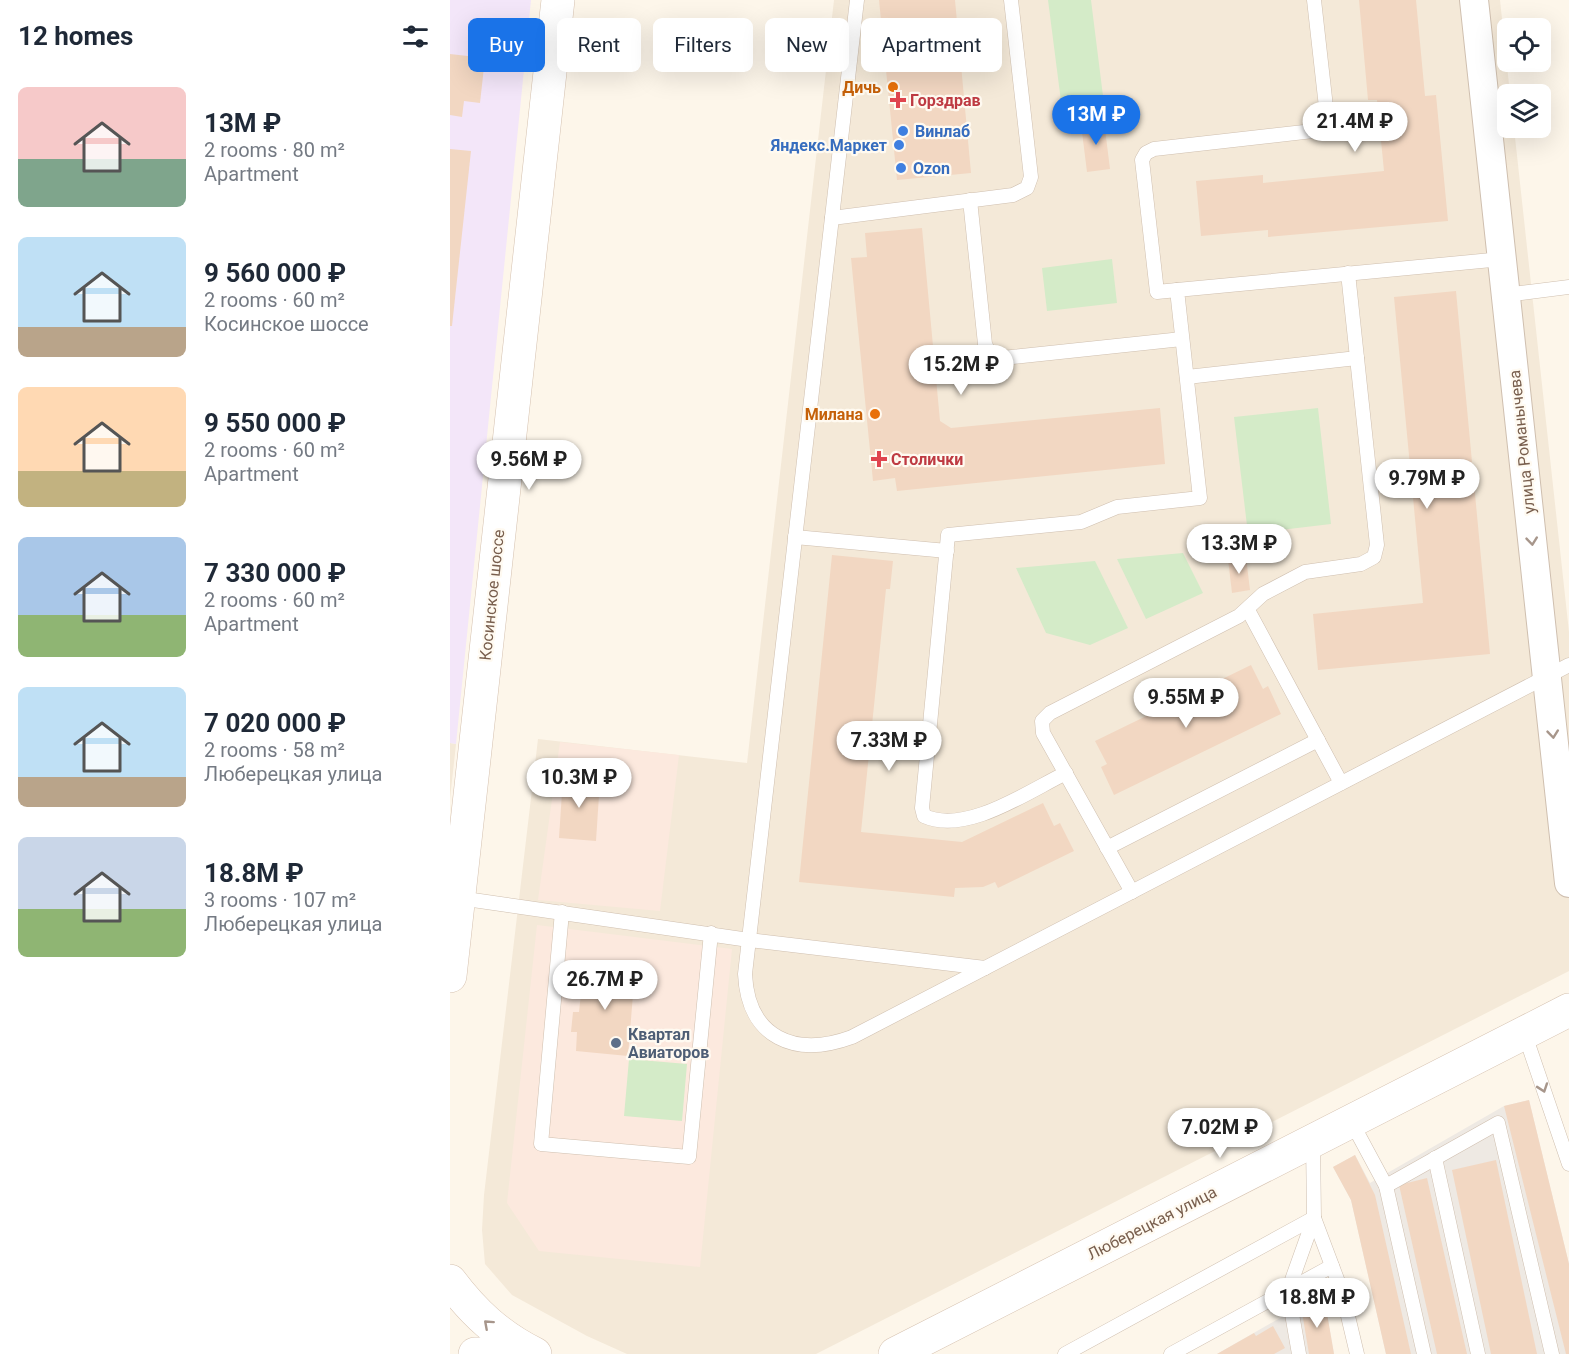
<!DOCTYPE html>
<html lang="en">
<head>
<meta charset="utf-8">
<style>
	:root { --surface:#fff; --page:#f2f2f3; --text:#1f2937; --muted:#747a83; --accent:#1a73e8 }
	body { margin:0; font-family:Roboto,sans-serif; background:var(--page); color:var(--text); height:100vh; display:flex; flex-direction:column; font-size:22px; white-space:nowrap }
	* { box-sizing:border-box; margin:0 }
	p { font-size:20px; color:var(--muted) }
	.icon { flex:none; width:33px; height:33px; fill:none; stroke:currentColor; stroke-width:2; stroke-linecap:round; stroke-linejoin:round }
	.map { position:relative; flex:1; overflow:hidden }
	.details { display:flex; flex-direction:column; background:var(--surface); width:450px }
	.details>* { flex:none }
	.top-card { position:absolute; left:18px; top:18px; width:570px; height:54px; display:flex; gap:12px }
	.buttons { position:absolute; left:1047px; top:18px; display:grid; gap:12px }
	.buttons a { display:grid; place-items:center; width:54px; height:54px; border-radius:9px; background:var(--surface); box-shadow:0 6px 24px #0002; font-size:30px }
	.price { position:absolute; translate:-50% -51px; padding:0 14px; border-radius:21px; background:#fff; color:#222; font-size:20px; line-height:39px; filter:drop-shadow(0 2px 3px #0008) }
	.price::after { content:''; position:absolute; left:50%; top:36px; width:18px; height:14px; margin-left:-9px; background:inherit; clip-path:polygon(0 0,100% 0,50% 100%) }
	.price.current { background:var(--accent); color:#fff }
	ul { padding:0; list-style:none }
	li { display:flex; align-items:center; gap:18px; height:150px; padding:0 18px }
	li span { display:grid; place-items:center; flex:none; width:168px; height:120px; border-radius:9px; color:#555 }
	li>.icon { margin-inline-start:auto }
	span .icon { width:72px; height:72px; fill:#fffc; stroke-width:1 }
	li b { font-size:26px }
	h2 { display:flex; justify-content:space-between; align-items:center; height:72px; padding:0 18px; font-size:26px }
	.tag { padding:0 21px; border-radius:9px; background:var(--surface); box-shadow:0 6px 24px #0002; font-size:21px; line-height:54px }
	.tag.current { background:var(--accent); color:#fff }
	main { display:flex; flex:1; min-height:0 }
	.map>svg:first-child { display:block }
	.residential { fill:#f4e9d8 }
	.commercial { fill:#fce9de }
	.industrial { fill:#eee9e3 }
	.education { fill:#f3e6f9 }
	.green { fill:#d4ebc8 }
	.building { fill:#f2d7c2 }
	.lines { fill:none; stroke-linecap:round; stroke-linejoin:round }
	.service-casing { stroke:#cfbfaf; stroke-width:15 }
	.minor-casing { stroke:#cfbfaf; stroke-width:30 }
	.secondary-casing { stroke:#d5c1af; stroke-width:34 }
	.service { stroke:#fff; stroke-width:14 }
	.minor { stroke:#fff; stroke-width:28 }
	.secondary { stroke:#fff; stroke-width:33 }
	.oneway { stroke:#a7968b }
	.food-dot { fill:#e8710a; stroke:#fffaf1; stroke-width:2 }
	.health-dot { fill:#e0444e; stroke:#fffaf1; stroke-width:2 }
	.shop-dot { fill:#3f7fe0; stroke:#fffaf1; stroke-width:2 }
	.service-dot { fill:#5c6f8a; stroke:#fffaf1; stroke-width:2 }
	.labels { text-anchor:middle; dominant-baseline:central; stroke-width:4.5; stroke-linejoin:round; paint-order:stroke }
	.food-label { font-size:16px; font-weight:bold; fill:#c56008; stroke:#fffaf1; text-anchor:end }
	.health-label { font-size:16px; font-weight:bold; fill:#be3a42; stroke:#fffaf1; text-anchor:start }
	.shop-label { font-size:16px; font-weight:bold; fill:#366cbe; stroke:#fffaf1; text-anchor:start }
	.street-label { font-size:16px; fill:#785e4d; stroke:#fffaf1 }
	.service-label { font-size:16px; font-weight:bold; fill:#4e5e75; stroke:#fffaf1; text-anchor:start }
</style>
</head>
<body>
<main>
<section class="details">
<h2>12 homes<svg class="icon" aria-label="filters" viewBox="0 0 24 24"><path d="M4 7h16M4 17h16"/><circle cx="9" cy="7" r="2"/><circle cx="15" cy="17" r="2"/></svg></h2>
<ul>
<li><span style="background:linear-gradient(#f6c9c9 60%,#7fa58c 0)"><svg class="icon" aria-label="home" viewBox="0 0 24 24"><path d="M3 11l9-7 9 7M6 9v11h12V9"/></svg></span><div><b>13M ₽</b><p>2 rooms · 80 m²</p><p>Apartment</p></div></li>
<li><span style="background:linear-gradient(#bfe0f5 75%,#b9a48a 0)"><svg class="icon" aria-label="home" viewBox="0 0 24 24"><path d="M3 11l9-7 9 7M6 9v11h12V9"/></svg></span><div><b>9 560 000 ₽</b><p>2 rooms · 60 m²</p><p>Косинское шоссе</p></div></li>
<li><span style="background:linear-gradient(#ffd9b3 70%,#c2b280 0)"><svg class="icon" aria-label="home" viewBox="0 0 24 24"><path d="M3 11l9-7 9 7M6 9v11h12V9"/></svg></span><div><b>9 550 000 ₽</b><p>2 rooms · 60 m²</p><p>Apartment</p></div></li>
<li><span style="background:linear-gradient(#a9c7e8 65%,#8fb573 0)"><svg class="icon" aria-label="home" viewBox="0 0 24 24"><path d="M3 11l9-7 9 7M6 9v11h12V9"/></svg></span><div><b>7 330 000 ₽</b><p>2 rooms · 60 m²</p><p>Apartment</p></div></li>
<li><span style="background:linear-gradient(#bfe0f5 75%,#b9a48a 0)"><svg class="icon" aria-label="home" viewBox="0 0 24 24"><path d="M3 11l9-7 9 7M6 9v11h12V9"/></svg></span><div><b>7 020 000 ₽</b><p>2 rooms · 58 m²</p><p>Люберецкая улица</p></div></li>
<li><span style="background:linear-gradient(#c9d6e8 60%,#8fb573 0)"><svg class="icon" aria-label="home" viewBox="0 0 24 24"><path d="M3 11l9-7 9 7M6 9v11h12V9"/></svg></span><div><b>18.8M ₽</b><p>3 rooms · 107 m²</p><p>Люберецкая улица</p></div></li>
</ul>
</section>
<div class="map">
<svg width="1119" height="1354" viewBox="0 0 1119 1354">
	<rect width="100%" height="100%" fill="#fdf6ea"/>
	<!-- residential -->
	<g class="residential">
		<polygon points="384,0 1050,0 1060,94 1058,94 1058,128 1064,128 1119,632 1119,971 366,1354 177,1354 137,1336 62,1295 35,1264 32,1230 34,1195 88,739 297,763"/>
		<polygon points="0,743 6,744 0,799"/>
	</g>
	<!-- commercial -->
	<g class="commercial">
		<polygon points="110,742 229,755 210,911 88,900"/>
		<polygon points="87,925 282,949 250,1267 89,1251 57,1203"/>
	</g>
	<!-- industrial -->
	<g class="industrial">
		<polygon points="1079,1100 1119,1264 1119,1354 936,1354 901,1200 883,1167 905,1155 920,1183 1054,1106"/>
		<polygon points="875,1302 884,1354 767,1354 851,1306"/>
	</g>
	<!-- education -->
	<polygon class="education" points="0,0 81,0 6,744 0,743"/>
	<!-- green -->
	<g class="green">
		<polygon points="598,0 641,0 655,112 613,117"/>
		<polygon points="662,259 667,303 597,311 592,268"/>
		<polygon points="868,408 881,524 798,534 784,417"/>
		<polygon points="733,553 753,593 696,619 667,559"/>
		<polygon points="645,561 678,628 640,645 596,633 566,568"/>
		<polygon points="179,1059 237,1064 232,1121 174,1116"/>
	</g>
	<!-- building -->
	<g class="building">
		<polygon points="429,0 505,0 521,173 447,180"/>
		<polygon points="909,0 966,0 975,96 986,95 998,221 818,237 818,230 751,236 746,181 813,175 813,183 934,171 927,100 918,100"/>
		<polygon points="0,54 35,58 30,103 14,101 12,117 0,115"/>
		<polygon points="654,121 660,169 637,172 631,124"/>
		<polygon points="0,149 21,151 2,326 0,326"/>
		<polygon points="472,228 490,421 501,428 710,408 715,464 447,491 445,478 423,481 401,258 417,257 415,233"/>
		<polygon points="1006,291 1040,654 868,670 863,614 973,603 944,297"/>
		<polygon points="382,555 443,561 440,589 436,589 411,832 512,842 593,803 604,826 610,823 624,851 548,888 545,882 533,887 505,888 504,897 349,882"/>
		<polygon points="796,557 800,590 782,593 778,559"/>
		<polygon points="801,665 813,689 818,686 831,714 664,795 651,767 657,764 645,741"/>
		<polygon points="113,777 150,780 146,841 109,838"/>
		<polygon points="134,966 185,970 178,1056 126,1051 127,1032 121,1032 123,1012 129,1012"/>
		<polygon points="1079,1100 1119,1264 1119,1354 1116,1354 1054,1106"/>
		<polygon points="905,1155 925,1195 961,1354 936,1354 901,1200 883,1167"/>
		<polygon points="1046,1160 1087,1354 1041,1354 1002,1170"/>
		<polygon points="977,1178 1017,1354 987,1354 949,1185"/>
		<polygon points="875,1302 884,1354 859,1354 851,1306"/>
		<polygon points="823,1326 835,1348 824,1354 767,1354 804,1333 806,1336"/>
	</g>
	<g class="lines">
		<defs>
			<g id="service">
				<path d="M407,0L295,974C298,1038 345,1058 402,1037L1119,665"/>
				<polyline points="520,200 535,344 540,355 553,358 732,339"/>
				<polyline points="382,218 563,195 577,188 581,177 561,0"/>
				<polyline points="727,290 707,292 692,160 696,153 704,149 863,131 873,126 877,116 864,0"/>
				<polyline points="1055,295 1119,287"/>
				<polyline points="737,377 907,358 898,273"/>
				<polyline points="345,537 497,551"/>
				<polyline points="798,610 891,783"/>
				<path d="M616,773C577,792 516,835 474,816L472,808L498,535L631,522L667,507L750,498L727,290L1052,259"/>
				<polyline points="657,848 868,740"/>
				<polyline points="682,892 593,733 592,721 600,713 789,616 813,594 855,572 911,564 924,557 927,545 907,358"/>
				<polyline points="9,898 299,940 535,968"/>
				<polyline points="112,912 91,1144 239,1157 261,933"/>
				<polyline points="1074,1032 1119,1164"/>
				<polyline points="901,1121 936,1186 974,1354"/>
				<polyline points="863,1141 864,1218 893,1295 907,1354"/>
				<polyline points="985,1158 1028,1354"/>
				<polyline points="936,1186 1048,1123 1102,1354"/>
				<polyline points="615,1354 864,1218"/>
				<polyline points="721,1354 882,1266"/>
				<polyline points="849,1354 838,1291 864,1218"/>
			</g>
			<polyline id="minor" points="1024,0 1119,883"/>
			<g id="secondary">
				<polyline points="0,976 108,0"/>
				<path d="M0,1281C24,1313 49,1336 85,1354"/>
				<polyline points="25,1354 62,1354"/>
				<polyline points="445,1354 1119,1010"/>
			</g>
		</defs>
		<!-- service casing -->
		<use href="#service" class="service-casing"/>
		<!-- minor casing -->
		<use href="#minor" class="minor-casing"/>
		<!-- secondary casing -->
		<use href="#secondary" class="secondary-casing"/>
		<!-- service -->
		<use href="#service" class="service"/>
		<!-- minor -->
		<use href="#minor" class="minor"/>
		<!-- secondary -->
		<use href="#secondary" class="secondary"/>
	</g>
	<!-- one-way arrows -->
	<defs><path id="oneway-chevron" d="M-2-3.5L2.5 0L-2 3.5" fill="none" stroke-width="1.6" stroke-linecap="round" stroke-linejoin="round" transform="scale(1.5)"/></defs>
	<g class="oneway">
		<use href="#oneway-chevron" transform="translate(1082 541) rotate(84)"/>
		<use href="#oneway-chevron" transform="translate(1103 734) rotate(84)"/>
		<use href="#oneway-chevron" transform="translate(1093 1088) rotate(71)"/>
		<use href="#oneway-chevron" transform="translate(38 1324) rotate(-138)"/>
	</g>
	<!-- markers -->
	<g class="food-dot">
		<circle cx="443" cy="87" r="6"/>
		<circle cx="425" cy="414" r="6"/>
	</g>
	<g class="health-dot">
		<path d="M445 91h6v6h6v6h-6v6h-6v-6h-6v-6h6z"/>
		<path d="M426 450h6v6h6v6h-6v6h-6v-6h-6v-6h6z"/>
	</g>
	<g class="shop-dot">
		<circle cx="453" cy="131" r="6"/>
		<circle cx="449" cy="145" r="6"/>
		<circle cx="451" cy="168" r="6"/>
	</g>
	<circle class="service-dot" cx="166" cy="1043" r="6"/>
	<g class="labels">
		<!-- food labels -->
		<g class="food-label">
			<text x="431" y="87">Дичь</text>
			<text x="413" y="414">Милана</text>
		</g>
		<!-- health labels -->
		<g class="health-label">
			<text x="460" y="100">Горздрав</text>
			<text x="441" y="459">Столички</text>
		</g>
		<!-- shop labels -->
		<g class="shop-label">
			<text x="465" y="131">Винлаб</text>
			<text x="437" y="145" text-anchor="end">Яндекс.Маркет</text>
			<text x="463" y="168">Ozon</text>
		</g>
		<!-- street labels -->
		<g class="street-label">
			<text transform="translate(1072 442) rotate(-96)">улица Романычева</text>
			<text transform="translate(42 595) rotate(-84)">Косинское шоссе</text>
			<text transform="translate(702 1223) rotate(-27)">Люберецкая улица</text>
		</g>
		<!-- service labels -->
		<g class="service-label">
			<text x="178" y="1034">Квартал<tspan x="178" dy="18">Авиаторов</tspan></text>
		</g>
	</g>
</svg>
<div class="buttons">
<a><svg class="icon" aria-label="locate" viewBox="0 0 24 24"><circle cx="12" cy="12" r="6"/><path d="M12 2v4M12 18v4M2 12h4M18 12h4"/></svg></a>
<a><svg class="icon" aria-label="layers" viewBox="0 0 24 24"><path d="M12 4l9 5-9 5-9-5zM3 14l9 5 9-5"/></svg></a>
</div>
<b class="price current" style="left:646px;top:146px">13M ₽</b>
<b class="price" style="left:905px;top:153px">21.4M ₽</b>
<b class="price" style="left:511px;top:396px">15.2M ₽</b>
<b class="price" style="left:79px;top:491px">9.56M ₽</b>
<b class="price" style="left:977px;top:510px">9.79M ₽</b>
<b class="price" style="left:789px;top:575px">13.3M ₽</b>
<b class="price" style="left:736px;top:729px">9.55M ₽</b>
<b class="price" style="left:439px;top:772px">7.33M ₽</b>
<b class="price" style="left:129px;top:809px">10.3M ₽</b>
<b class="price" style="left:155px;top:1011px">26.7M ₽</b>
<b class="price" style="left:770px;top:1159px">7.02M ₽</b>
<b class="price" style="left:867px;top:1329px">18.8M ₽</b>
<div class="top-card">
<a class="tag current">Buy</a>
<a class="tag">Rent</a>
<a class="tag">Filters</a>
<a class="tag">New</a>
<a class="tag">Apartment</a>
</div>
</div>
</main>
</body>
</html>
